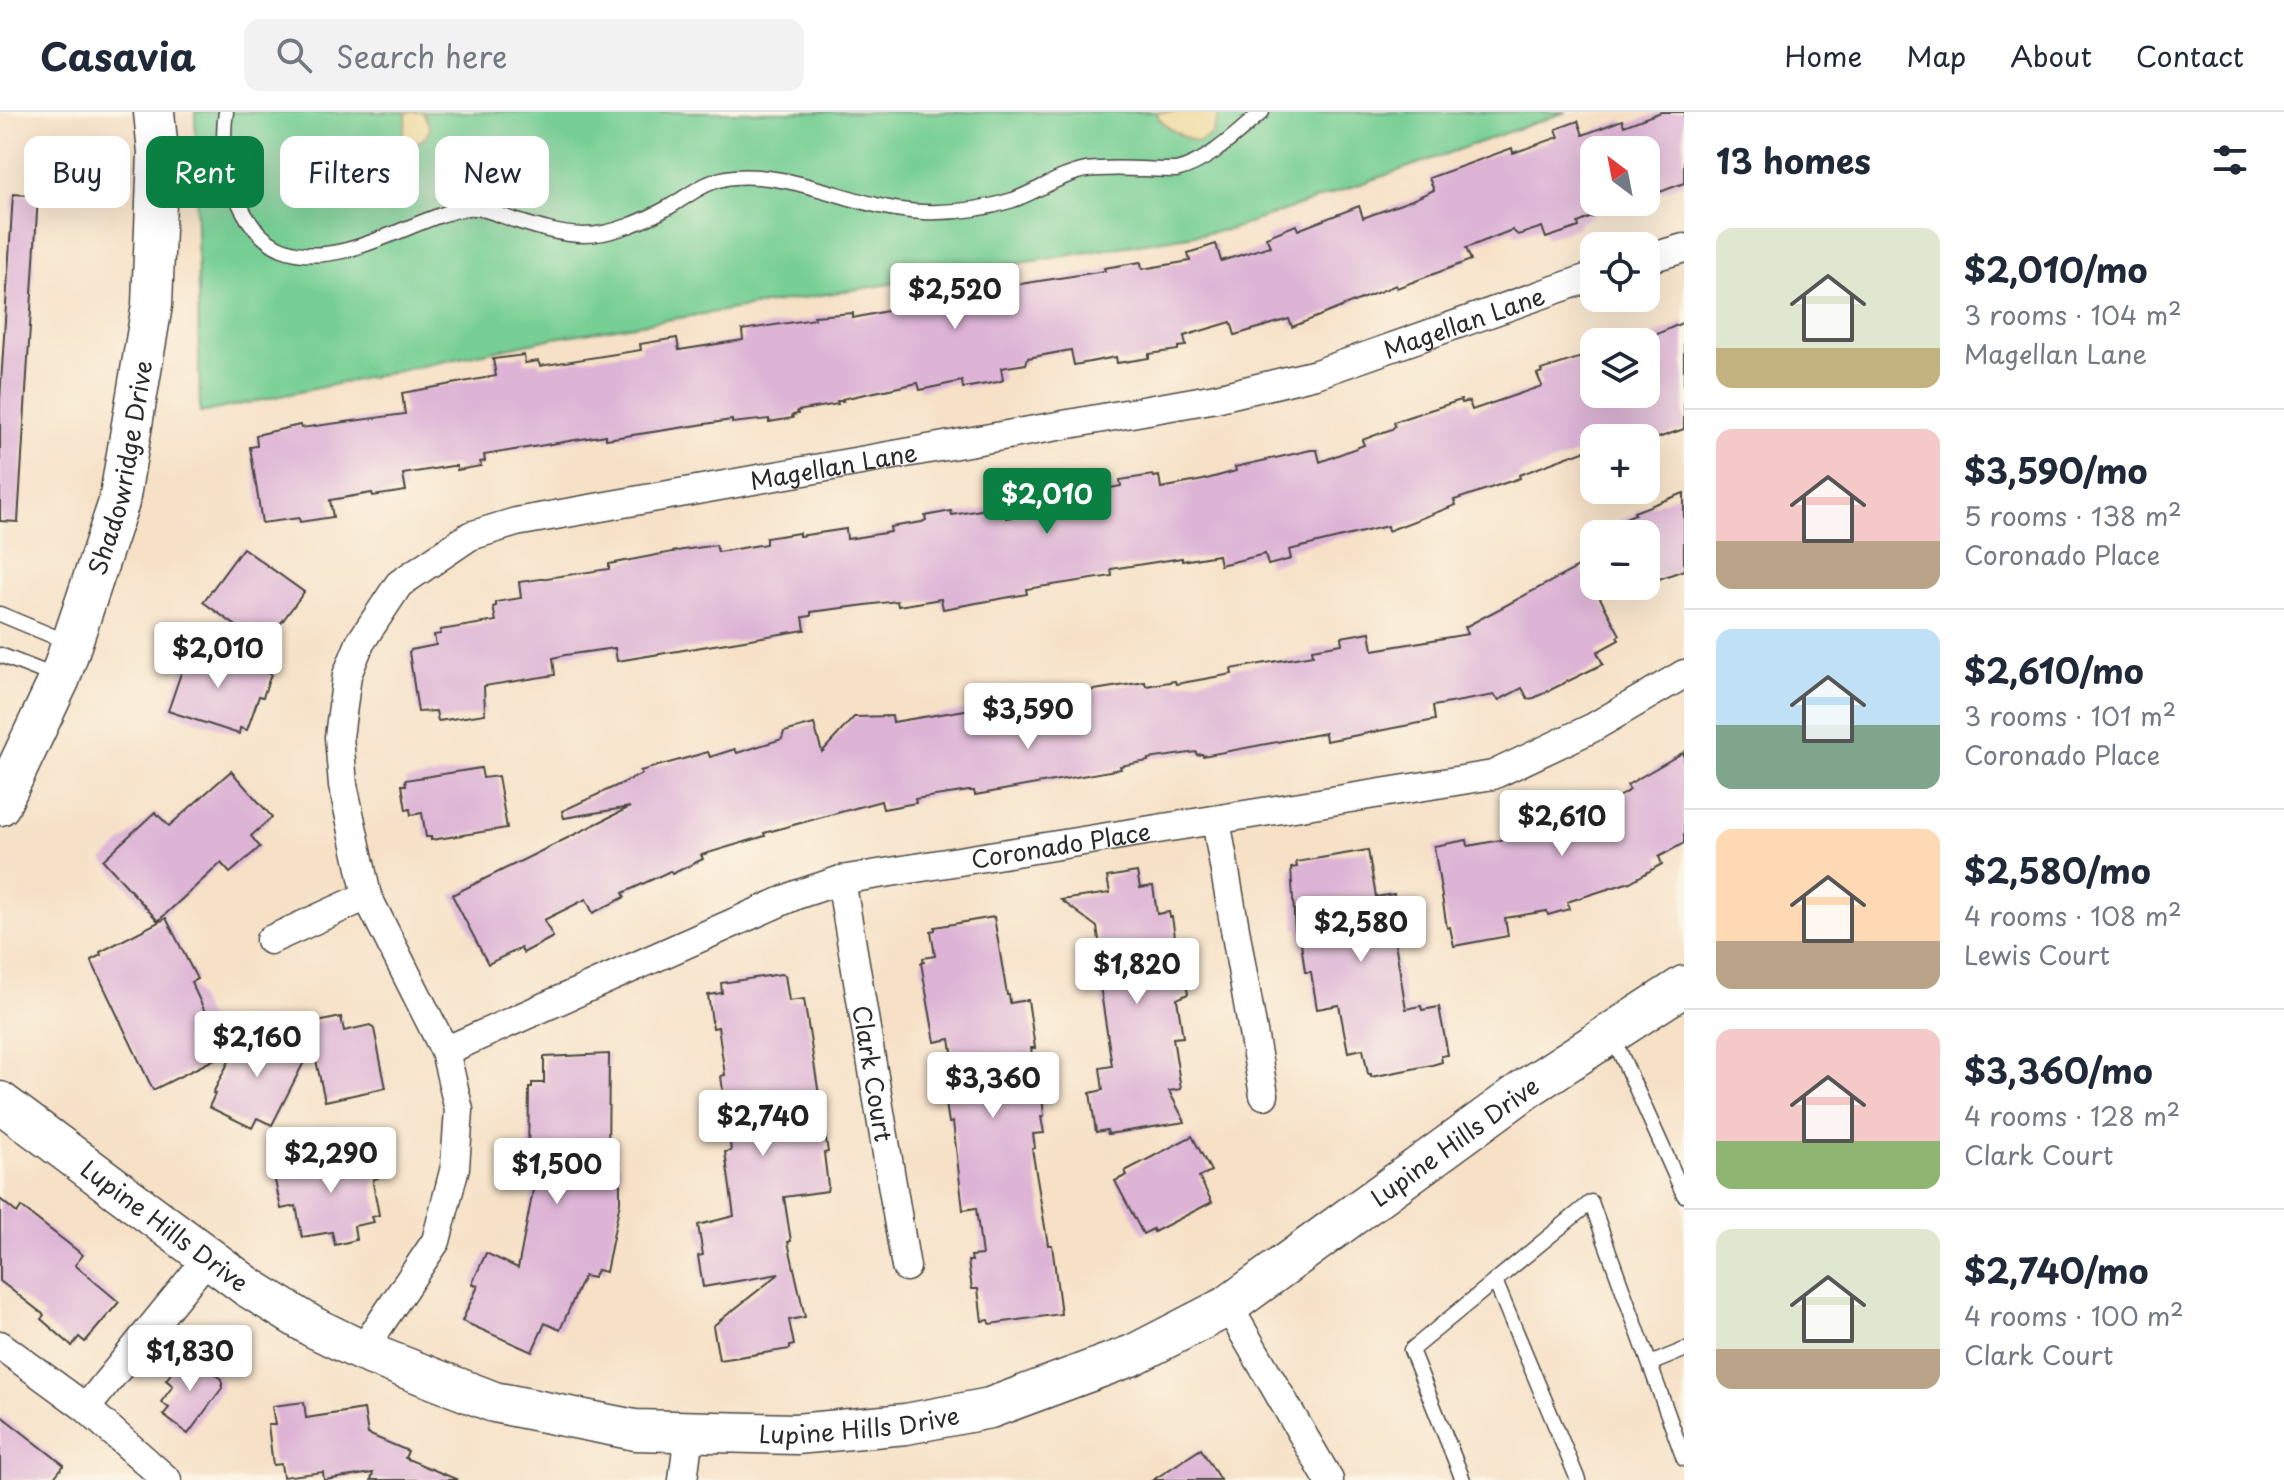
<!DOCTYPE html>
<html lang="en">
<head>
<meta charset="utf-8">
<style>
	:root { --surface:#fff; --page:#f2f2f3; --text:#1f2937; --muted:#747a83; --line:#e0e1e3; --accent:#0b8043 }
	body { margin:0; font-family:"Playpen Sans",sans-serif; background:var(--page); color:var(--text); height:100vh; display:flex; flex-direction:column; font-size:30px; white-space:nowrap }
	* { box-sizing:border-box; margin:0 }
	p { font-size:26px; color:var(--muted) }
	.icon { flex:none; width:44px; height:44px; fill:none; stroke:currentColor; stroke-width:2; stroke-linecap:round; stroke-linejoin:round }
	.map { position:relative; flex:1; overflow:hidden }
	.panel { display:flex; flex-direction:column; background:var(--surface); width:600px }
	.panel>* { flex:none }
	.banner { position:absolute; left:24px; top:24px; width:760px; height:72px; display:flex; gap:16px }
	.needle { width:52px; rotate:328deg }
	.buttons { position:absolute; left:1580px; top:24px; display:grid; gap:16px }
	.buttons a { display:grid; place-items:center; width:80px; height:80px; border-radius:16px; background:var(--surface); box-shadow:0 8px 32px #0002; font-size:40px }
	.price { position:absolute; translate:-50% -68px; padding:0 18px; border-radius:8px; background:#fff; color:#222; font-size:26px; line-height:52px; filter:drop-shadow(0 2px 4px #0008) }
	.price::after { content:''; position:absolute; left:50%; top:48px; width:24px; height:18px; margin-left:-12px; background:inherit; clip-path:polygon(0 0,100% 0,50% 100%) }
	.price.selected { background:var(--accent); color:#fff }
	ul { padding:0; list-style:none }
	li { display:flex; align-items:center; gap:24px; height:200px; padding:0 32px }
	li+li { border-top:2px solid var(--line) }
	li span { display:grid; place-items:center; flex:none; width:224px; height:160px; border-radius:16px; color:#555 }
	li>.icon { margin-inline-start:auto }
	span .icon { width:96px; height:96px; fill:#fffc; stroke-width:1 }
	li b { font-size:34px }
	h2 { display:flex; justify-content:space-between; align-items:center; height:96px; padding:0 32px; font-size:34px }
	.chip { padding:0 28px; border-radius:16px; background:var(--surface); box-shadow:0 8px 32px #0002; font-size:28px; line-height:72px }
	.chip.selected { background:var(--accent); color:#fff }
	header { display:flex; align-items:center; gap:48px; box-sizing:border-box; height:112px; padding:0 40px; background:var(--surface); border-bottom:2px solid var(--line) }
	header strong { font-size:38px }
	nav { display:flex; gap:44px; margin-inline-start:auto; font-size:28px }
	.search { width:560px; height:72px; background:var(--page); display:flex; align-items:center; gap:20px; box-sizing:border-box; padding:0 28px; border-radius:16px; color:var(--muted); font-size:30px }
	main { display:flex; flex:1; min-height:0 }
	.map>svg:first-child { display:block }
	.green { fill:#77cf95; stroke:#517d60; stroke-width:2 }
	.sand { fill:#eeda9e; stroke:#8c8264; stroke-width:2 }
	.building { fill:#ddb4d6 }
	.lines { fill:none; stroke-linecap:round; stroke-linejoin:round }
	.lane-casing { stroke:#494642; stroke-width:17 }
	.street-casing { stroke:#494642; stroke-width:31 }
	.secondary-casing { stroke:#494642; stroke-width:43 }
	.lane { stroke:#fff; stroke-width:14 }
	.street { stroke:#fff; stroke-width:28 }
	.secondary { stroke:#fff; stroke-width:40 }
	.labels { text-anchor:middle; dominant-baseline:central; stroke-width:6; stroke-linejoin:round; paint-order:stroke }
	.street-label { font-size:24px; fill:#2b2b2b; stroke:#fcf5e5 }
</style>
</head>
<body>
<header>
<strong>Casavia</strong>
<div class="search"><svg class="icon" aria-label="search" viewBox="0 0 24 24"><circle cx="10" cy="10" r="6"/><path d="M15 15l6 6"/></svg>Search here</div>
<nav><a>Home</a><a>Map</a><a>About</a><a>Contact</a></nav>
</header>
<main>
<div class="map">
<svg width="1684" height="1368" viewBox="0 0 1684 1368">
	<rect width="100%" height="100%" fill="#fcf5e5"/>
	<filter id="ink" filterUnits="userSpaceOnUse"><feTurbulence type="fractalNoise" baseFrequency=".0125" numOctaves="2"/><feDisplacementMap in="SourceGraphic" scale="16" xChannelSelector="R" yChannelSelector="G"/><feConvolveMatrix kernelMatrix="1 2 1 2 8 2 1 2 1" color-interpolation-filters="sRGB"/></filter>
	<filter id="wash" filterUnits="userSpaceOnUse"><feTurbulence type="fractalNoise" baseFrequency=".006" numOctaves="4" result="noise"/><feDisplacementMap in="SourceGraphic" scale="32" xChannelSelector="R" yChannelSelector="G"/><feGaussianBlur stdDeviation="1.8" result="paint"/><feColorMatrix in="noise" values="0 0 0 0 0 0 0 0 0 0 0 0 0 0 0 0 0 1.4 0 .05"/><feComposite in="paint" operator="in"/></filter>
	<g filter="url(#wash)">
		<rect width="100%" height="100%" fill="#f6e1c7"/>
		<!-- green -->
		<polygon class="green" points="195,0 1566,0 1232,117 554,226 200,301"/>
		<!-- sand -->
		<g class="sand">
			<path d="M406,0H423L430,15C428,27 420,31 408,32L404,29C401,20 408,11 406,0Z"/>
			<path d="M1158,0H1220L1212,22L1199,30C1186,28 1166,16 1158,5Z"/>
		</g>
		<g id="blocks">
			<!-- building -->
			<g class="building">
				<polygon points="1661,0 1684,0 1684,71 1660,80 1646,38 1594,38 1594,104 1578,111 1579,115 1546,126 1542,115 1518,123 1512,118 1466,136 1471,148 1397,176 1396,173 1292,215 1289,207 1235,223 1231,210 1184,224 1186,234 1178,235 1178,238 1149,242 1149,246 1117,251 1116,245 1074,253 1071,238 1028,246 1026,252 1001,256 1003,268 998,270 963,276 962,269 920,278 918,271 842,287 843,289 837,289 838,292 797,299 798,302 792,303 793,306 769,310 769,307 732,311 732,308 606,327 606,323 484,343 485,349 480,350 481,354 457,358 457,354 452,354 403,362 406,379 373,384 372,381 330,388 333,405 300,410 299,406 262,411 250,335 257,334 256,323 300,313 301,316 405,302 402,281 496,264 493,247 524,243 525,251 538,249 540,254 641,238 640,232 677,226 679,238 743,228 742,218 815,207 814,204 853,201 853,206 974,181 974,179 1105,159 1104,156 1141,150 1142,157 1190,149 1188,141 1216,132 1221,149 1270,134 1266,125 1296,113 1298,118 1359,94 1363,106 1412,88 1434,78 1429,66 1512,36 1513,41 1559,25 1556,17 1578,9 1583,23 1622,8 1624,14"/>
				<polygon points="13,82 38,84 18,410 0,409 0,288"/>
				<polygon points="1684,210 1684,317 1658,326 1594,326 1594,335 1519,363 1520,366 1454,388 1456,393 1388,419 1387,414 1289,438 1291,447 1268,453 1265,442 1220,453 1218,443 1182,449 1182,446 1111,457 1112,464 1026,477 1027,482 943,497 941,487 898,494 897,489 811,500 811,504 803,505 805,518 617,549 615,536 565,543 553,546 555,563 484,574 485,602 438,609 436,599 418,600 409,540 411,538 436,533 434,523 441,522 440,518 496,509 493,495 496,494 496,490 521,486 519,470 609,457 609,452 683,438 716,433 718,440 766,432 766,426 799,421 799,424 846,417 847,427 891,420 890,415 922,410 926,408 925,404 951,399 952,403 998,395 999,398 1004,396 1006,406 1075,395 1073,383 1121,374 1120,368 1153,363 1154,365 1159,364 1161,376 1203,368 1236,359 1235,355 1311,338 1317,338 1320,350 1364,333 1362,328 1392,317 1395,314 1394,310 1408,305 1461,288 1462,291 1469,289 1472,298 1542,274 1537,262 1542,260 1541,258 1594,241 1594,282 1646,282 1646,227"/>
				<polygon points="1684,381 1684,458 1659,467 1658,464 1646,469 1646,422 1588,422 1635,402 1634,400"/>
				<polygon points="243,436 304,480 264,534 203,490"/>
				<polygon points="1580,454 1591,475 1594,475 1620,523 1617,525 1619,528 1597,540 1603,552 1534,586 1528,587 1522,576 1499,588 1494,583 1433,594 1435,608 1358,623 1326,629 1325,621 1203,644 1202,642 1197,643 1196,640 1148,647 1148,649 1120,654 1121,657 975,683 974,679 969,679 915,687 916,691 883,697 881,689 764,721 765,724 701,743 703,747 672,762 670,759 623,781 625,785 593,801 586,787 544,808 553,825 523,841 521,836 488,852 452,783 630,695 564,706 562,699 642,662 640,659 708,640 710,645 735,637 737,641 782,627 784,620 814,612 822,640 854,605 892,604 893,610 989,594 990,599 1017,595 1017,597 1076,587 1075,581 1145,570 1146,574 1175,569 1176,572 1232,562 1231,557 1313,543 1312,537 1342,532 1341,525 1370,520 1373,538 1468,522 1465,515"/>
				<polygon points="191,532 267,558 266,560 271,562 263,585 259,584 247,618 240,616 239,622 168,599"/>
				<polygon points="1684,640 1684,731 1659,745 1662,752 1630,770 1567,790 1569,797 1548,803 1547,799 1505,806 1508,824 1454,834 1450,815 1447,816 1434,734 1467,728 1468,734 1523,724 1522,720 1583,705 1630,678 1627,673"/>
				<polygon points="481,656 483,666 498,664 507,716 431,728 431,725 426,725 422,701 411,703 410,697 406,698 402,673 406,673 405,668"/>
				<polygon points="231,659 272,705 251,724 260,735 230,761 221,751 158,809 103,748 155,700 169,714"/>
				<polygon points="1368,738 1376,785 1394,782 1397,805 1391,806 1406,897 1421,894 1422,898 1439,895 1448,943 1441,944 1442,950 1432,953 1371,965 1371,962 1368,962 1363,937 1348,940 1339,893 1317,897 1311,860 1305,860 1299,816 1295,817 1291,756 1297,755 1296,750"/>
				<polygon points="1137,760 1140,776 1153,774 1157,802 1169,800 1170,805 1172,805 1180,857 1183,857 1188,882 1177,887 1183,925 1173,926 1181,977 1169,979 1185,1010 1108,1022 1107,1018 1096,1020 1090,981 1103,978 1100,956 1112,954 1099,867 1105,866 1097,815 1061,788 1110,781 1107,765"/>
				<polygon points="994,805 1007,883 1009,883 1010,891 1028,888 1035,936 1031,936 1038,984 1042,983 1044,1004 1041,1005 1044,1021 1033,1022 1035,1036 1032,1037 1048,1133 1052,1133 1061,1202 990,1212 989,1208 982,1209 978,1177 972,1177 968,1149 972,1149 971,1144 982,1143 976,1096 963,1098 953,1010 949,1011 944,978 958,976 950,927 935,930 921,851 924,850 923,846 935,844 931,819 935,818 935,815"/>
				<polygon points="166,806 197,867 191,870 225,942 153,978 91,848 101,843 100,840"/>
				<polygon points="781,862 785,863 789,889 804,887 828,1040 824,1041 828,1074 827,1079 784,1085 791,1129 788,1130 805,1205 789,1208 794,1233 790,1234 790,1237 719,1248 713,1214 779,1162 703,1175 698,1144 703,1143 698,1113 734,1104 725,1040 731,1039 721,964 725,963 718,915 713,916 708,883 722,881 721,871"/>
				<polygon points="341,905 344,919 370,913 374,917 386,976 325,989 308,912"/>
				<polygon points="245,917 254,917 307,944 272,1013 257,1006 252,1016 209,995 215,982 213,981"/>
				<polygon points="609,942 608,1051 620,1052 620,1090 606,1160 597,1158 593,1166 584,1164 560,1218 545,1211 532,1240 462,1209 478,1174 472,1172 486,1141 518,1156 539,1048 528,1048 529,976 532,976 532,971 544,971 544,945"/>
				<polygon points="1192,1024 1211,1059 1199,1065 1212,1090 1154,1120 1153,1117 1143,1122 1115,1069 1127,1063 1125,1059"/>
				<polygon points="368,1038 369,1043 373,1042 378,1066 374,1067 373,1071 379,1103 372,1105 374,1110 354,1114 356,1128 335,1133 332,1120 302,1125 296,1094 281,1097 273,1059"/>
				<polygon points="0,1087 17,1101 21,1095 83,1143 75,1153 119,1190 85,1230 79,1225 72,1234 41,1207 44,1203 0,1169"/>
				<polygon points="187,1241 222,1267 222,1276 188,1322 163,1303 169,1296 161,1290 173,1274 166,1268"/>
				<polygon points="304,1290 306,1306 364,1297 368,1322 408,1339 405,1346 458,1368 371,1368 373,1361 324,1368 323,1360 283,1365 281,1352 273,1353 268,1313 275,1313 272,1294"/>
				<polygon points="0,1303 64,1353 52,1368 0,1368"/>
				<polygon points="1201,1337 1220,1368 1153,1368"/>
			</g>
		</g>
	</g>
	<g filter="url(#ink)">
		<use href="#blocks" fill-opacity="0" stroke="#494642" stroke-width="2"/>
		<g class="lines">
			<defs>
				<g id="lane">
					<path d="M226,0C218,44 236,118 282,137C340,160 411,106 467,96C482,94 499,103 514,108C536,115 561,123 584,123C612,123 646,108 669,95C691,82 708,67 734,65C799,60 859,98 923,100C953,101 985,97 1013,88C1038,79 1060,63 1086,58C1114,54 1147,58 1176,58C1209,50 1237,21 1262,0"/>
					<polyline points="0,502 67,530"/>
					<polyline points="0,543 59,566"/>
					<polyline points="1613,925 1684,1083"/>
					<polyline points="1495,1169 1578,1368"/>
					<polyline points="1650,1252 1684,1238"/>
					<polyline points="1463,1368 1411,1238 1591,1090 1684,1347"/>
				</g>
				<g id="street">
					<polyline points="1646,147 1684,136"/>
					<polyline points="1216,708 1264,983"/>
					<path id="s1" d="M841,768L906,1155"/>
					<polyline points="270,828 367,784"/>
					<path id="s2" d="M445,939L796,783L841,768L1493,663L1592,616L1684,562"/>
					<polyline points="1228,1194 1329,1368"/>
					<polyline points="0,1233 86,1296 167,1368"/>
					<path id="s3" d="M362,1239L436,1129L455,1055L459,998L445,939L367,784L343,673L339,625L347,563L360,531L399,472L470,424L516,410L1216,286L1316,262L1594,164"/>
					<polyline points="86,1296 207,1147"/>
					<polyline points="683,1368 689,1321"/>
				</g>
				<g id="secondary">
					<path id="s4" d="M0,693L60,566L119,390L152,193L158,40L154,0"/>
					<path id="s5" d="M0,990L248,1175L313,1215L362,1239L494,1290L635,1318L796,1322L906,1312L990,1296L1133,1243L1228,1194L1527,976L1684,874"/>
				</g>
			</defs>
			<!-- lane casing -->
			<use href="#lane" class="lane-casing"/>
			<!-- street casing -->
			<use href="#street" class="street-casing"/>
			<!-- secondary casing -->
			<use href="#secondary" class="secondary-casing"/>
			<!-- lane -->
			<use href="#lane" class="lane"/>
			<!-- street -->
			<use href="#street" class="street"/>
			<!-- secondary -->
			<use href="#secondary" class="secondary"/>
		</g>
	</g>
	<g class="labels">
		<!-- street labels -->
		<g class="street-label">
			<text stroke="none"><textPath href="#s3" startOffset="1934">Magellan Lane</textPath></text>
			<text stroke="none"><textPath href="#s3" startOffset="1286">Magellan Lane</textPath></text>
			<text stroke="none"><textPath href="#s4" startOffset="360">Shadowridge Drive</textPath></text>
			<text stroke="none"><textPath href="#s2" startOffset="654">Coronado Place</textPath></text>
			<text stroke="none"><textPath href="#s1" startOffset="196">Clark Court</textPath></text>
			<text stroke="none"><textPath href="#s5" startOffset="1622">Lupine Hills Drive</textPath></text>
			<text stroke="none"><textPath href="#s5" startOffset="206">Lupine Hills Drive</textPath></text>
			<text stroke="none"><textPath href="#s5" startOffset="950">Lupine Hills Drive</textPath></text>
		</g>
	</g>
</svg>
<div class="buttons">
<a><svg class="needle" viewBox="-14 -14 28 28"><path d="M0-13l5 13h-10z" fill="#e53935"/><path d="M0 13l5-13h-10z" fill="#747a83"/></svg></a>
<a><svg class="icon" aria-label="locate" viewBox="0 0 24 24"><circle cx="12" cy="12" r="6"/><path d="M12 2v4M12 18v4M2 12h4M18 12h4"/></svg></a>
<a><svg class="icon" aria-label="layers" viewBox="0 0 24 24"><path d="M12 4l9 5-9 5-9-5zM3 14l9 5 9-5"/></svg></a>
<a>+</a>
<a>−</a>
</div>
<b class="price" style="left:955px;top:219px">$2,520</b>
<b class="price selected" style="left:1047px;top:424px">$2,010</b>
<b class="price" style="left:218px;top:578px">$2,010</b>
<b class="price" style="left:1028px;top:639px">$3,590</b>
<b class="price" style="left:1562px;top:746px">$2,610</b>
<b class="price" style="left:1361px;top:852px">$2,580</b>
<b class="price" style="left:1137px;top:894px">$1,820</b>
<b class="price" style="left:257px;top:967px">$2,160</b>
<b class="price" style="left:993px;top:1008px">$3,360</b>
<b class="price" style="left:763px;top:1046px">$2,740</b>
<b class="price" style="left:331px;top:1083px">$2,290</b>
<b class="price" style="left:557px;top:1094px">$1,500</b>
<b class="price" style="left:190px;top:1281px">$1,830</b>
<div class="banner">
<a class="chip">Buy</a>
<a class="chip selected">Rent</a>
<a class="chip">Filters</a>
<a class="chip">New</a>
</div>
</div>
<section class="panel">
<h2>13 homes<svg class="icon" aria-label="filters" viewBox="0 0 24 24"><path d="M4 7h16M4 17h16"/><circle cx="9" cy="7" r="2"/><circle cx="15" cy="17" r="2"/></svg></h2>
<ul>
<li><span style="background:linear-gradient(#dfe7d0 75%,#c2b280 0)"><svg class="icon" aria-label="home" viewBox="0 0 24 24"><path d="M3 11l9-7 9 7M6 9v11h12V9"/></svg></span><div><b>$2,010/mo</b><p>3 rooms · 104 m²</p><p>Magellan Lane</p></div></li>
<li><span style="background:linear-gradient(#f6c9c9 70%,#b9a48a 0)"><svg class="icon" aria-label="home" viewBox="0 0 24 24"><path d="M3 11l9-7 9 7M6 9v11h12V9"/></svg></span><div><b>$3,590/mo</b><p>5 rooms · 138 m²</p><p>Coronado Place</p></div></li>
<li><span style="background:linear-gradient(#bfe0f5 60%,#7fa58c 0)"><svg class="icon" aria-label="home" viewBox="0 0 24 24"><path d="M3 11l9-7 9 7M6 9v11h12V9"/></svg></span><div><b>$2,610/mo</b><p>3 rooms · 101 m²</p><p>Coronado Place</p></div></li>
<li><span style="background:linear-gradient(#ffd9b3 70%,#b9a48a 0)"><svg class="icon" aria-label="home" viewBox="0 0 24 24"><path d="M3 11l9-7 9 7M6 9v11h12V9"/></svg></span><div><b>$2,580/mo</b><p>4 rooms · 108 m²</p><p>Lewis Court</p></div></li>
<li><span style="background:linear-gradient(#f6c9c9 70%,#8fb573 0)"><svg class="icon" aria-label="home" viewBox="0 0 24 24"><path d="M3 11l9-7 9 7M6 9v11h12V9"/></svg></span><div><b>$3,360/mo</b><p>4 rooms · 128 m²</p><p>Clark Court</p></div></li>
<li><span style="background:linear-gradient(#dfe7d0 75%,#b9a48a 0)"><svg class="icon" aria-label="home" viewBox="0 0 24 24"><path d="M3 11l9-7 9 7M6 9v11h12V9"/></svg></span><div><b>$2,740/mo</b><p>4 rooms · 100 m²</p><p>Clark Court</p></div></li>
</ul>
</section>
</main>
</body>
</html>
